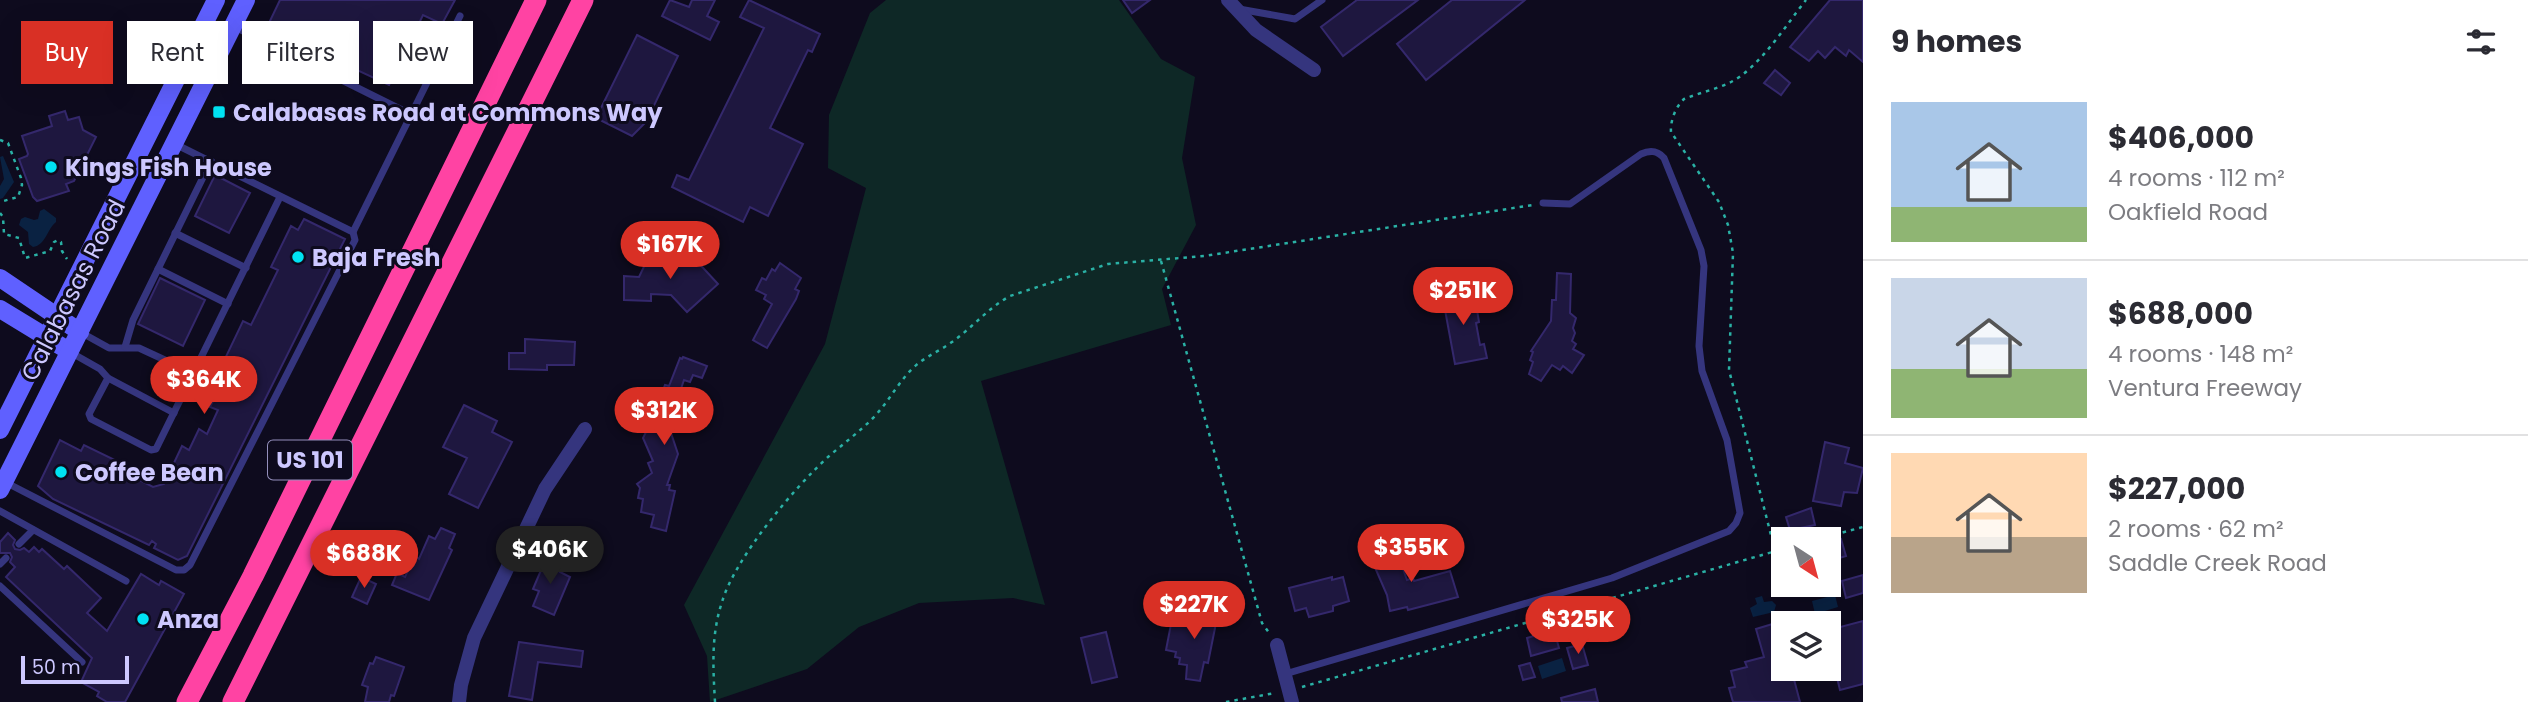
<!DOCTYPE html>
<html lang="en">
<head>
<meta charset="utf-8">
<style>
	:root { --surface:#fff; --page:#f2f2f3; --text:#2b2b33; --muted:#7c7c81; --line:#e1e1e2; --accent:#d93025 }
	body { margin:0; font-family:Poppins,sans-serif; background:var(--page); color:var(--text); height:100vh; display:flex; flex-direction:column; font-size:26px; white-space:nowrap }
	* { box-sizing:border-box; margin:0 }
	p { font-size:23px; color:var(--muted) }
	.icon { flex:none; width:38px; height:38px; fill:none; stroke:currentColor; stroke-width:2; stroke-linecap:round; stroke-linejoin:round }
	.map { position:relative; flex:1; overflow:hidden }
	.sheet { display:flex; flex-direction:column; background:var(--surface); width:665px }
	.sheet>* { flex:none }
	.guide { position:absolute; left:21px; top:21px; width:665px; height:63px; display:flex; gap:14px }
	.needle { width:46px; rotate:144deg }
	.tools { position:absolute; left:1771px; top:527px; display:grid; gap:14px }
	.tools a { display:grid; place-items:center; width:70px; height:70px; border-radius:0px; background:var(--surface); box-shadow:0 7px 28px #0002; font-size:35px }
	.scale { position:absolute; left:21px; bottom:18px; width:108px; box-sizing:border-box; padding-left:7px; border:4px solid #cdc8ff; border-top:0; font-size:19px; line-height:24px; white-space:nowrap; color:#cdc8ff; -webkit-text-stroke:5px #0e0b1e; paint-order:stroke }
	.price { position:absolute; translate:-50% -60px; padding:0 16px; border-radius:24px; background:var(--accent); color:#fff; font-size:23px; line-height:46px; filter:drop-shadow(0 2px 4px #0008) }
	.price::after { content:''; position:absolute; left:50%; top:42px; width:21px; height:16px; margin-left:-10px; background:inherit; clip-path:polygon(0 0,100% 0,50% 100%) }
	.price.on { background:#222; color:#fff }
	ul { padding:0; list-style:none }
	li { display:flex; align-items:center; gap:21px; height:175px; padding:0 28px }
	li+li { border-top:2px solid var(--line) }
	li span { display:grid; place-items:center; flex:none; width:196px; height:140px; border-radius:0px; color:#555 }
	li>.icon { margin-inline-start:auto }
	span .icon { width:84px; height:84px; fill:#fffc; stroke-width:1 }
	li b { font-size:30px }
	h2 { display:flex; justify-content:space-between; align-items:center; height:84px; padding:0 28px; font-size:30px }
	.tag { padding:0 24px; border-radius:0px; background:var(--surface); box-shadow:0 7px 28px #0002; font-size:24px; line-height:63px }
	.tag.on { background:var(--accent); color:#fff }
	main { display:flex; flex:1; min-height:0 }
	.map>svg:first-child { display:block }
	.green { fill:#0e2826 }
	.water { fill:#0a2242 }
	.building { fill:#1e173f; stroke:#34286c; stroke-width:2 }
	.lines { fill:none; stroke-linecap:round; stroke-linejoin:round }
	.path { stroke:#2ab1a5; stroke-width:2.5; stroke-dasharray:3.5 5; stroke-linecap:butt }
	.lane { stroke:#35357e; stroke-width:7 }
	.street { stroke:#35357e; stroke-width:14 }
	.secondary { stroke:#5f60ff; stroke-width:18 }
	.highway { stroke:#ff43a3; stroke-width:21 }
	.poi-dot { fill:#00e2f3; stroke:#0e0b1e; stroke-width:2.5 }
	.labels { text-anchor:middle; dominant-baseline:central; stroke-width:6; stroke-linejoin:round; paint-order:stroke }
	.shield { fill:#0e0b1e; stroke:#948fbc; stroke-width:2 }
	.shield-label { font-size:23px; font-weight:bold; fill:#cdc8ff }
	.poi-label { font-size:24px; font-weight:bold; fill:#cdc8ff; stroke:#0e0b1e; text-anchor:start }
	.street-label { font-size:24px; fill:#cdc8ff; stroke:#0e0b1e }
</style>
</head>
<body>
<main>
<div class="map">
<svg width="1863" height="702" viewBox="0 0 1863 702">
	<rect width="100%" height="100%" fill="#0e0b1e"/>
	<!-- green -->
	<polygon class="green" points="886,0 1119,0 1161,59 1195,77 1182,158 1196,225 1162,289 1171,325 981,381 1045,605 1013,598 919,603 859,627 807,669 710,702 707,656 684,605 825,344 866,188 828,168 829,115 870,13"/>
	<!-- water -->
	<g class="water">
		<polygon points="3,156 14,182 3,198 0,199 0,186 4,179 0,157"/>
		<path d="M44,209L56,218V222C47,229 46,245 33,247L29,244L28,232L19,225L21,219L25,217L34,220L38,219L40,211Z"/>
		<polygon points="1835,595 1838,607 1815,614 1812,601"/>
		<polygon points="1762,596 1764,602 1772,601 1776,605 1774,612 1753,617 1750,608 1757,604 1755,598"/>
		<polygon points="1562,658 1566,671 1542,679 1538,666"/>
	</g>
	<!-- building -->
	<g class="building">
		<polygon points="280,0 455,0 442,24 423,15 389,85 355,69 352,75 287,42 290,36 268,25"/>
		<polygon points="670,0 689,7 692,0 715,0 707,16 719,22 710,40 662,16"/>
		<polygon points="749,0 820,34 812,52 808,50 770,128 803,144 768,216 750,207 743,222 672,187 677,175 689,180 764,28 740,17"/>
		<polygon points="1123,0 1150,0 1132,13"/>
		<polygon points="1357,0 1418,0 1343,56 1321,27"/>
		<polygon points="1452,0 1525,0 1426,80 1397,44"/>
		<polygon points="1830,0 1863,0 1863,62 1849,50 1846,56 1835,47 1825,58 1818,51 1809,61 1790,47"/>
		<polygon points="637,35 678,56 646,122 632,136 596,118"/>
		<polygon points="1775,70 1790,83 1781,95 1764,83"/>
		<polygon points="65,111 68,120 79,117 83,130 96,137 74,181 66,184 69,191 37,201 33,197 19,159 27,156 28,154 22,136 52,126 49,116"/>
		<polygon points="215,175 250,193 229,233 195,216"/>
		<polygon points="304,219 345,239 187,556 178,560 154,548 156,544 152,541 149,545 53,499 38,486 60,440 81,451 84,445 125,465 122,471 153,487 164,484 182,446 189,450 199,429 207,434 218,410 210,407 218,392 211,388 243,321 251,325 278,270 271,267 291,226 298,230"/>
		<polygon points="653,248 686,264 694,258 718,284 687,312 671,295 651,294 651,301 624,300 624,276 639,277"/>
		<polygon points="780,263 801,278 795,289 799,291 796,299 767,348 753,340 772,304 764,299 766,295 756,290 762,278 766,280 772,269 775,271"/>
		<polygon points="1557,273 1571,274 1570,313 1576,318 1573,328 1575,333 1572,341 1576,344 1573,349 1584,355 1572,373 1563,366 1560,370 1552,365 1541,381 1529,374 1533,362 1530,360 1533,352 1531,351 1551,321 1552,300 1556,300"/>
		<polygon points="160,278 205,300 183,346 138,324"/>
		<polygon points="1460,284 1464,304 1468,304 1470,311 1477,310 1479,322 1476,323 1480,345 1484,344 1487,358 1455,364 1443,299 1447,298 1445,287"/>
		<polygon points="525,339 575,342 574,365 547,365 547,370 509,369 509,353 525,353"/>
		<polygon points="683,357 707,366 702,378 693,375 690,382 684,380 674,409 676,410 669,427 678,454 667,485 670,485 669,490 675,491 666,531 651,527 654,515 641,512 643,499 638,498 640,488 637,484 652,473 648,463 653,461 643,438 647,430 642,428 646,416 653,418 665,385 669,386 680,358 682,359"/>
		<polygon points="464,405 497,421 492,432 512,442 478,508 449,494 467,458 443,447"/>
		<polygon points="1825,442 1849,448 1845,463 1863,468 1857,493 1844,492 1841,506 1813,501"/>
		<polygon points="1811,508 1815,525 1790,530 1786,517"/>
		<polygon points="441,528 455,534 449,548 452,550 429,600 392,585 397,573 405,577 415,556 419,559 429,536 435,539"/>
		<polygon points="8,533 15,540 13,545 15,549 20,550 24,548 29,552 34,547 39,552 42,549 64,569 67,566 101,598 87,613 107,631 141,574 159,585 161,581 184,594 125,702 107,702 97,696 99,692 81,682 92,658 6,577 15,567 10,562 12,557 10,553 0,553 0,542"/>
		<polygon points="1841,539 1846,556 1829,561 1829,543"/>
		<polygon points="1395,547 1407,580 1413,578 1414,581 1450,571 1458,597 1408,610 1407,607 1390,611 1387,595 1370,556"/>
		<polygon points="547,556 564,563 560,572 570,577 554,615 533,606 539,591 533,589"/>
		<polygon points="1863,575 1863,593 1846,598 1842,581"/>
		<polygon points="361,577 376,584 367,604 352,597"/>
		<polygon points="1332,577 1332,580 1343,577 1349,601 1333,606 1333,611 1309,617 1306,608 1295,611 1289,588"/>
		<polygon points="1199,600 1214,603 1212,617 1217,618 1208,663 1204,662 1200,681 1186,679 1187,665 1179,664 1180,658 1175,657 1176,652 1166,650 1171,624 1193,627"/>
		<polygon points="1863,621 1863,684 1840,690 1832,657 1829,658 1829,630"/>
		<polygon points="1779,622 1783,639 1783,668 1791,668 1800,702 1733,702 1729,688 1735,687 1731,671 1747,667 1745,662 1764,657 1756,629"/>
		<polygon points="1554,630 1559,648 1531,656 1527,638"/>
		<polygon points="1106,632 1117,677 1092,683 1081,638"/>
		<polygon points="519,642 583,651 581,667 538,662 532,700 509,696"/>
		<polygon points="1582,644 1588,665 1573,669 1567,648"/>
		<polygon points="376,657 404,667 394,696 391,695 389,702 365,702 368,687 362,685 370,663 373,664"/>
		<polygon points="1530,663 1535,677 1523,680 1519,666"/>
		<polygon points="1595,689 1598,702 1562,702 1561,698"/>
	</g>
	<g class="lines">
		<!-- path -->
		<g class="path">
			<polyline points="0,140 8,143 21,178 22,185 18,197 0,202"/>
			<polyline points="0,213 3,217 4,234 19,238 25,258 50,251 54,242 58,240 61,242 62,251 67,259"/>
			<polyline points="1161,261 1262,623 1270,634"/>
			<polyline points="1818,539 1863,527"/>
			<path d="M1775,551L1729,370L1733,253L1728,225L1719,202L1671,132C1670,121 1676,106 1684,99C1699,93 1717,89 1731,82C1760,67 1786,25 1806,0"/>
			<polyline points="1302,687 1783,549"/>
			<path d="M715,702C713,667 711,635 722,602C735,558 794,488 828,457C843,444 859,432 872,419C888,403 897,384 912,369C924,357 938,352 952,342C972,328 988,308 1010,296L1108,264L1204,256L1533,205"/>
			<polyline points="1226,702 1275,693"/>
		</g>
		<!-- lane -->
		<g class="lane">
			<polyline points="1239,9 1295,19 1322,0"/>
			<polyline points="235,27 410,114"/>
			<polyline points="175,144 353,232"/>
			<polyline points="175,233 246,268"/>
			<polyline points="158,269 228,304"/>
			<polyline points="82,333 109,348 139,348 193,373"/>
			<polyline points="125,347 133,320 211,161"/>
			<polyline points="70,352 100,369 108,378 174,413"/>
			<polyline points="108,378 89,414 91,419 151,450 156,449 280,197"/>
			<polyline points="5,482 176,570 184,570 190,565 355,240 353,232 460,16"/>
			<polyline points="0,511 126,581"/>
			<polyline points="19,544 33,530"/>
			<polyline points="0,564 6,558"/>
			<polyline points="0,586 82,662"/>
			<path d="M1285,674L1612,578L1729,531L1736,523L1740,513L1727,440L1702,371L1699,346L1704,266L1701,250L1664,158C1657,150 1650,150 1641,154L1570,204L1543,203"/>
		</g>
		<!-- street -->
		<g class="street">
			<polyline points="1228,0 1256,30 1314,70"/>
			<polyline points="1277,645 1292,702"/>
			<polyline points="459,702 461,685 474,638 545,489 585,429"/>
		</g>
		<!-- secondary -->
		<g class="secondary">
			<polyline points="0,278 80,332"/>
			<polyline points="0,309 69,351"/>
			<polyline points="0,430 216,0"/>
			<polyline points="0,490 246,0"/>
		</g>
		<!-- highway -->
		<g class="highway">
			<polyline points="187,702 253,576 536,0"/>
			<polyline points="233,702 583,0"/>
		</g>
	</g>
	<!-- markers -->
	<g class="poi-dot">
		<rect x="212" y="105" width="14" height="14" rx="3.5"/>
		<circle cx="51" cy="167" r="7"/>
		<circle cx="298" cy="257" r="7"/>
		<circle cx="61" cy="472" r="7"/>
		<circle cx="143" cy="619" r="7"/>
	</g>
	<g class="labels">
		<!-- shield labels -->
		<rect class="shield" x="268" y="440.5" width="84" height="39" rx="5"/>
		<g class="shield-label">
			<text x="310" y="460">US 101</text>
		</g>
		<!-- poi labels -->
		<g class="poi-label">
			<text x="233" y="112">Calabasas Road at Commons Way</text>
			<text x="65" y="167">Kings Fish House</text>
			<text x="312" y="257">Baja Fresh</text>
			<text x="75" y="472">Coffee Bean</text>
			<text x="157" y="619">Anza</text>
		</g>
		<!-- street labels -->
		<g class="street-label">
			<text transform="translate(73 290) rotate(-63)">Calabasas Road</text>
		</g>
	</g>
</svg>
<div class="tools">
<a><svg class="needle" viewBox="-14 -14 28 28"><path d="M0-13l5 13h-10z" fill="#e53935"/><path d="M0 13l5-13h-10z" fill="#7c7c81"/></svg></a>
<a><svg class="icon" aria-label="layers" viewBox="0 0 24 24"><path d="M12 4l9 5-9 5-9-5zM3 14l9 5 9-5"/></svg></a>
</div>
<div class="scale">50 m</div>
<b class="price" style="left:670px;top:281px">$167K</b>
<b class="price" style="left:1463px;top:327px">$251K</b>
<b class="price" style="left:204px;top:416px">$364K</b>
<b class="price" style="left:664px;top:447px">$312K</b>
<b class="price" style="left:1411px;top:584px">$355K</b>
<b class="price on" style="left:550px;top:586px">$406K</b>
<b class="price" style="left:364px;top:590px">$688K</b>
<b class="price" style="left:1194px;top:641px">$227K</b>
<b class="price" style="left:1578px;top:656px">$325K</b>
<div class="guide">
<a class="tag on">Buy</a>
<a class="tag">Rent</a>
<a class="tag">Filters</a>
<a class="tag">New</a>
</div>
</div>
<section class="sheet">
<h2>9 homes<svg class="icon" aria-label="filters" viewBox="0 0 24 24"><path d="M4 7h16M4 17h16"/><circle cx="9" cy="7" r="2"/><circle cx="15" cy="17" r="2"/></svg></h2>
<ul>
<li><span style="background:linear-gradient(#a9c7e8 75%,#8fb573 0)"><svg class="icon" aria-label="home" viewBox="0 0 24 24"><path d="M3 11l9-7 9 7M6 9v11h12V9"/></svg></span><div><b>$406,000</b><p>4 rooms · 112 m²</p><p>Oakfield Road</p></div></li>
<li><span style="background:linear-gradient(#c9d6e8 65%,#8fb573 0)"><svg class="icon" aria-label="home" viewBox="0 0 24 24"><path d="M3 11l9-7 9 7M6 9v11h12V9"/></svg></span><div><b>$688,000</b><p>4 rooms · 148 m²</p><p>Ventura Freeway</p></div></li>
<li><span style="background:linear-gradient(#ffd9b3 60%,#b9a48a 0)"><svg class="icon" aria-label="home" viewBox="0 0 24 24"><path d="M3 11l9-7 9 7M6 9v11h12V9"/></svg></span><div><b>$227,000</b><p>2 rooms · 62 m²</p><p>Saddle Creek Road</p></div></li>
</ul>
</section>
</main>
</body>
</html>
